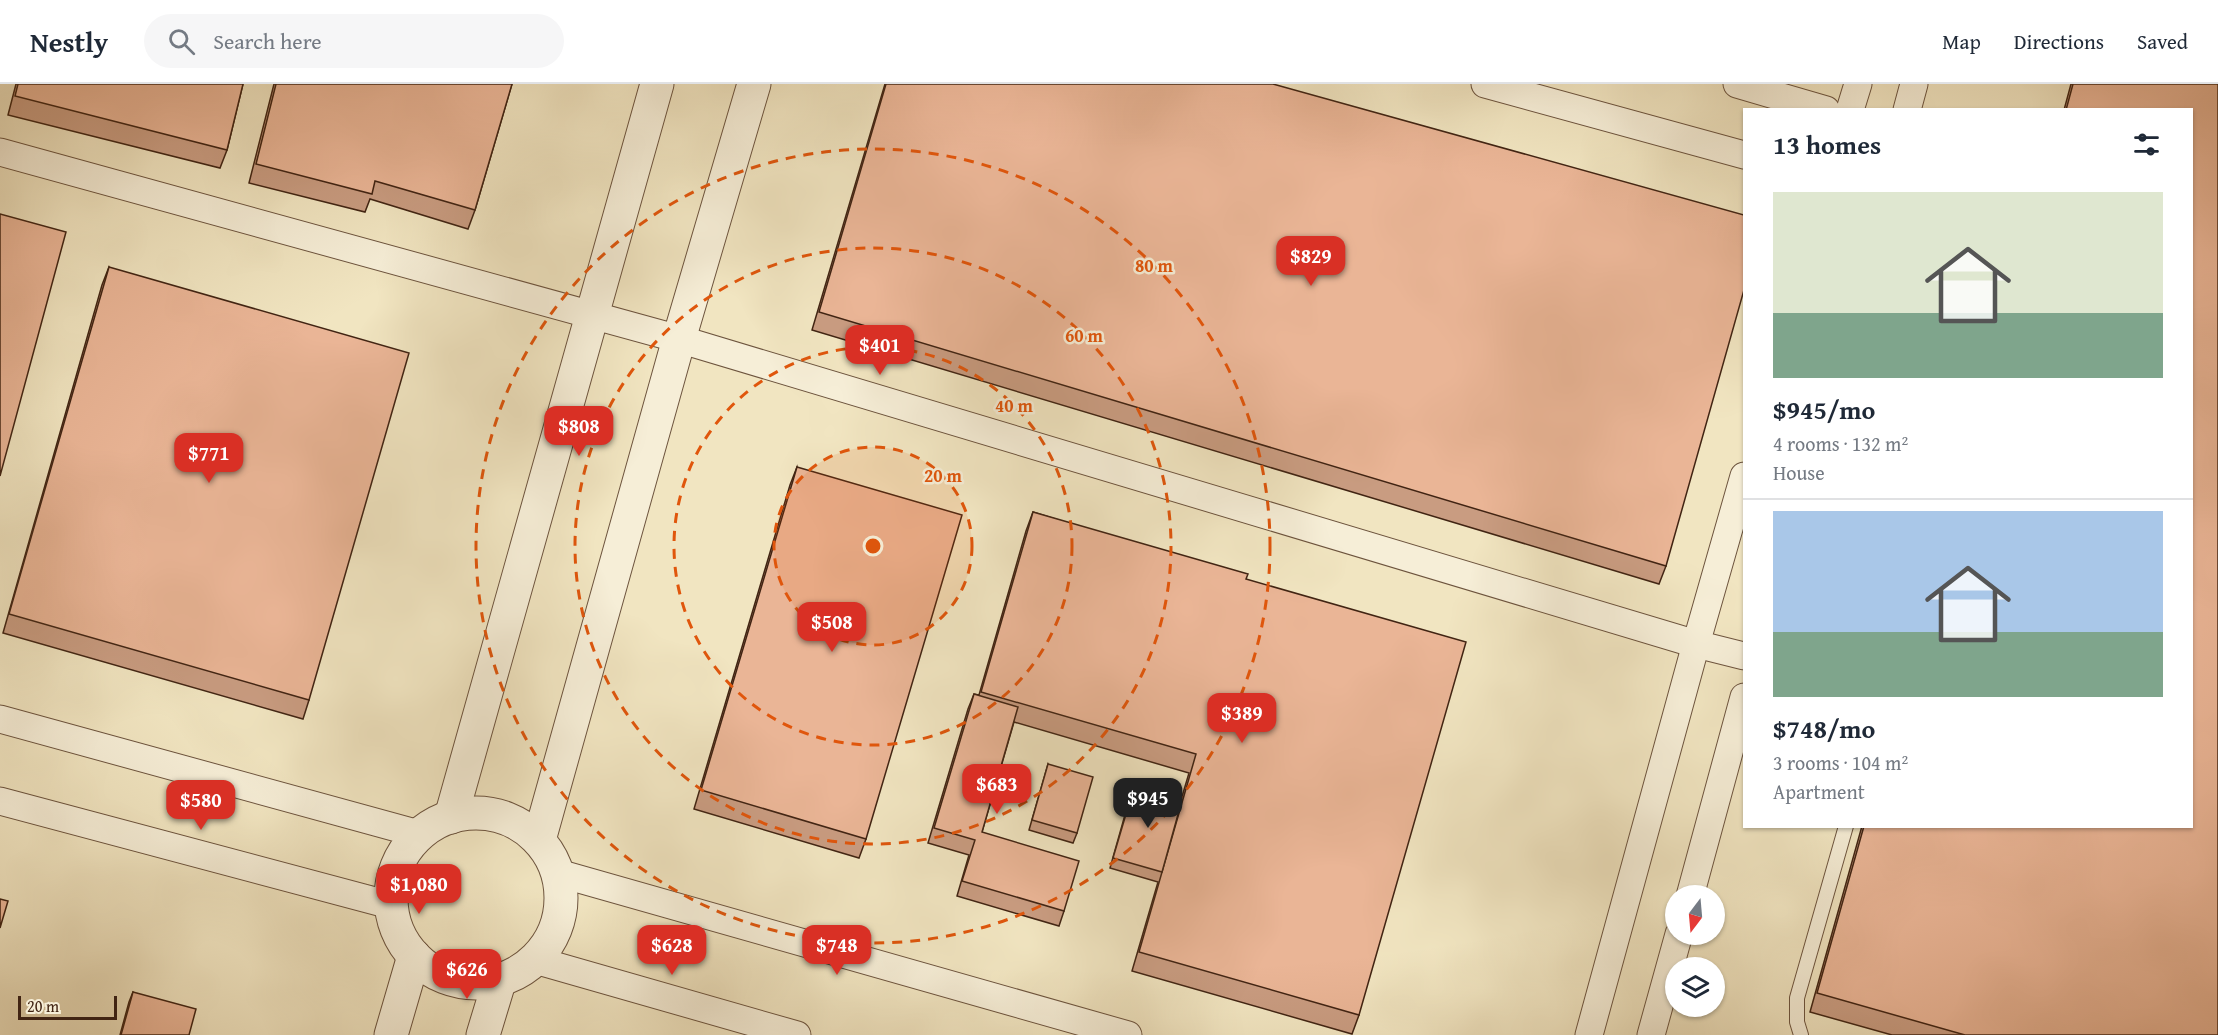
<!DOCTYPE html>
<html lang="en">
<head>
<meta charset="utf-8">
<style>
	:root { --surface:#fff; --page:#f6f6f7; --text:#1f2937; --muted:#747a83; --line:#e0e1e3; --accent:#d93025 }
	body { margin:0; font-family:"Gentium Book Plus",serif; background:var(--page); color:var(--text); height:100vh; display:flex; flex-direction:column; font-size:22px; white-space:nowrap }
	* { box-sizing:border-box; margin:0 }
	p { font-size:20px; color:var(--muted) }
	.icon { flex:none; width:33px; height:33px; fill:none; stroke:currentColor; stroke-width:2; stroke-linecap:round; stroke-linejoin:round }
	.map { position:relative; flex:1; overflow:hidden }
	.side { position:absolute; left:1743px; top:24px; width:450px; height:720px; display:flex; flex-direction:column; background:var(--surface); border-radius:0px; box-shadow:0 2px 4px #0004 }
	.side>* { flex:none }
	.needle { width:39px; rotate:196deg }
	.controls { position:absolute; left:1665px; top:801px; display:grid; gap:12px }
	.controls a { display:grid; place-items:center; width:60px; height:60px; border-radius:50%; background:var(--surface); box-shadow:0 2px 4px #0004; font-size:30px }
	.scale { position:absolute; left:18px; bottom:15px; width:99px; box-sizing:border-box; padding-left:6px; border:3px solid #412413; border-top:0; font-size:16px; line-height:21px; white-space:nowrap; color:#412413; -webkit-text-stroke:4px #f6eed7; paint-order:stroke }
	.price { position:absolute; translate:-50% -51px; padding:0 14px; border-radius:12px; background:var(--accent); color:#fff; font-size:20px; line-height:39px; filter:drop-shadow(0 2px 3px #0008) }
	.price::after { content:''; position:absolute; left:50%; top:36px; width:18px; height:14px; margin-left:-9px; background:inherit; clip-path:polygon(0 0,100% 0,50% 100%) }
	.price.on { background:#222; color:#fff }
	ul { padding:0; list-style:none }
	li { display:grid; align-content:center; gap:12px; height:318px; padding:0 30px }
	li+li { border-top:2px solid var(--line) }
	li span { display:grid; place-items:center; height:186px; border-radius:0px; color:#555 }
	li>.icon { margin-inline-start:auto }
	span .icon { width:108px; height:108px; fill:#fffc; stroke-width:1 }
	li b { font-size:26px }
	h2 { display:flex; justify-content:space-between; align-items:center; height:72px; padding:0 30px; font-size:26px }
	header { display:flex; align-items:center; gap:36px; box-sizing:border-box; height:84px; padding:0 30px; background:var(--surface); border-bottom:2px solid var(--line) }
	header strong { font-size:28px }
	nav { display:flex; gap:33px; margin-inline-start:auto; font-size:21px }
	.search { width:420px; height:54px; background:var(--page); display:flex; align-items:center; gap:15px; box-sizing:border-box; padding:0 21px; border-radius:33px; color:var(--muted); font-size:22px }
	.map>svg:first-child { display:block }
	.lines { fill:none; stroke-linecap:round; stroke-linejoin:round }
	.service-casing { stroke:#6d543e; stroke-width:16 }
	.minor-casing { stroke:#6d543e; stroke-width:29 }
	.tertiary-casing { stroke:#6d543e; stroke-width:35 }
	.service { stroke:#f6eed7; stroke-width:14 }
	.minor { stroke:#f6eed7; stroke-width:27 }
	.tertiary { stroke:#f6eed7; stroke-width:33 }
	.wall { fill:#c99c81; stroke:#412413; stroke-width:1.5 }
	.building { fill:#eab596; stroke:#412413; stroke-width:1.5 }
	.ring { fill:none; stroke:#e0560c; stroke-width:3; stroke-dasharray:10 8 }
	.centre { fill:#e0560c; stroke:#f6eed7; stroke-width:3 }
	.ring-label { font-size:18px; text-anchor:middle; font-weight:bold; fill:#e0560c; stroke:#f6eed7; stroke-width:5; stroke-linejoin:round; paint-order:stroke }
</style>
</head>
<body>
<header>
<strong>Nestly</strong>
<div class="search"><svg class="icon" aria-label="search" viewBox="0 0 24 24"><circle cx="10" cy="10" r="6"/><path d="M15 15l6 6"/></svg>Search here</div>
<nav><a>Map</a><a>Directions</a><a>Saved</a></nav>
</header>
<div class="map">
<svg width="2218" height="951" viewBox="0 0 2218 951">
	<rect width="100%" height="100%" fill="#f1e5c1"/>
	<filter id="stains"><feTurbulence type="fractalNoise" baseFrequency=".00333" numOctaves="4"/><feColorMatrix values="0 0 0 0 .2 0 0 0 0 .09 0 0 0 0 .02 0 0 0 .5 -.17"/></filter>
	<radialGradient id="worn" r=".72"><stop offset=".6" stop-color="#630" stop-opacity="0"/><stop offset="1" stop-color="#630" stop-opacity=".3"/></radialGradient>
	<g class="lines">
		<defs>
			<polyline id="service" points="1801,951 1797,938 1797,914 1846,742"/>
			<g id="minor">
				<polyline points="1485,0 1744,71"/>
				<polyline points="1737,0 1826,26"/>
				<polyline points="1850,26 1858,0"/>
				<polyline points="1907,26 1914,0"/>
				<polyline points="0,68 679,255 1696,560 1744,572"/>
				<polyline points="0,635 419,750"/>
				<polyline points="0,717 390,821"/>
				<polyline points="558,789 1128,951"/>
				<polyline points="1690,812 1744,613"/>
				<polyline points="535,876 797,951"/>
				<polyline points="1589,951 1696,560 1744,392"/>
				<polyline points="1651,951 1679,850"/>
			</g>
			<g id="tertiary">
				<circle cx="476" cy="814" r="85"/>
				<polyline points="451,733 657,0"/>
				<polyline points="539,756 679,255 754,0"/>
				<polyline points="391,951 414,872"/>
				<polyline points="483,951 500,895"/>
			</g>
		</defs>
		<!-- service casing -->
		<use href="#service" class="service-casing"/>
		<!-- minor casing -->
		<use href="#minor" class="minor-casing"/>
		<!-- tertiary casing -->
		<use href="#tertiary" class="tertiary-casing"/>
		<!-- service -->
		<use href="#service" class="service"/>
		<!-- minor -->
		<use href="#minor" class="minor"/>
		<!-- tertiary -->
		<use href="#tertiary" class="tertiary"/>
	</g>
	<!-- wall -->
	<g class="wall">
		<polygon points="16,0 243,0 227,66 220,84 8,31"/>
		<polygon points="274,0 512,0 475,126 468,145 370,115 365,128 249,99"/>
		<polygon points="885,0 1273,0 1666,482 1659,500 812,246"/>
		<polygon points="2071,0 2218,0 2218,951 1892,951 1810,928 1862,742 2192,742 2192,26 2064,26"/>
		<polygon points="109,183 309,616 303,635 3,549 102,201"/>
		<polygon points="797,383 866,755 859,774 694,725 790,401"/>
		<polygon points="1033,428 1246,495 1359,931 1352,950 1132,887 1158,798 1110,784 1130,713 1134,703 1181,716 1189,689 1014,638 982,748 1064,827 1059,842 957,812 969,771 928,759 968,625 974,610 979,611 1026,447"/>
		<polygon points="1048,680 1077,749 1073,759 1029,746"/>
		<polygon points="133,908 189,951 120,951 129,918"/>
	</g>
	<!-- building -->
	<g class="building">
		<polygon points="18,0 243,0 227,66 15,12"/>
		<polygon points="276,0 512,0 475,126 375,97 372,110 256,80"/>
		<polygon points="886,0 1273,0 1744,131 1744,206 1666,482 819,228"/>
		<polygon points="2073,0 2218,0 2218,951 1965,951 1817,909 1864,742 2192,742 2192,26 2066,26"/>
		<polygon points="0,130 66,148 0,392"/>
		<polygon points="109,183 409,269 309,616 9,530"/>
		<polygon points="797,383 962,431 866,755 701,706"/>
		<polygon points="1033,428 1248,490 1246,495 1466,558 1359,931 1139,868 1196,670 981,608"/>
		<polygon points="974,610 1018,623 982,748 1079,777 1064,827 962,797 975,756 934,744"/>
		<polygon points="1048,680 1093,693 1077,749 1032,736"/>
		<polygon points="1134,703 1182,716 1162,788 1113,774"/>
		<polygon points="0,815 8,817 0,844"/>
		<polygon points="133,908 196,925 189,951 121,951"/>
	</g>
	<!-- distance rings -->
	<circle cx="873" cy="462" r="99" fill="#e0560c" fill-opacity=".12"/>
	<g class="ring">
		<circle cx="873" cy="462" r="99"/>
		<circle cx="873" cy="462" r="199"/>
		<circle cx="873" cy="462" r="298"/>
		<circle cx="873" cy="462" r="397"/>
	</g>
	<circle cx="873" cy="462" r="9" class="centre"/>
	<g class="ring-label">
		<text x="1154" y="188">80 m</text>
		<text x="1084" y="258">60 m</text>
		<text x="1014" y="328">40 m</text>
		<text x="943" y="398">20 m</text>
	</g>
	<rect width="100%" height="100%" filter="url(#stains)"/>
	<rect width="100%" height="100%" fill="url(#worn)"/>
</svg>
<div class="controls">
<a><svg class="needle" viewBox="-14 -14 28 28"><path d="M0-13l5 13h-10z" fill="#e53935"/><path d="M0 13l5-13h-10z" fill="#747a83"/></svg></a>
<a><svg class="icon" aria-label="layers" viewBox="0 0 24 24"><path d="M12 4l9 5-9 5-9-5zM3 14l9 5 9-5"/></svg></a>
</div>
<div class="scale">20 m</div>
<b class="price" style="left:1311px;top:203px">$829</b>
<b class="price" style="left:880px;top:292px">$401</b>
<b class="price" style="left:579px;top:373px">$808</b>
<b class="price" style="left:209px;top:400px">$771</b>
<b class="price" style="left:832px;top:569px">$508</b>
<b class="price" style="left:1242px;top:660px">$389</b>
<b class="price" style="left:997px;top:731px">$683</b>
<b class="price on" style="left:1148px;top:745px">$945</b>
<b class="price" style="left:201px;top:747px">$580</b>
<b class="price" style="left:419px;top:831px">$1,080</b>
<b class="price" style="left:672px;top:892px">$628</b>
<b class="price" style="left:837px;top:892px">$748</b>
<b class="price" style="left:467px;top:916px">$626</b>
<section class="side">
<h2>13 homes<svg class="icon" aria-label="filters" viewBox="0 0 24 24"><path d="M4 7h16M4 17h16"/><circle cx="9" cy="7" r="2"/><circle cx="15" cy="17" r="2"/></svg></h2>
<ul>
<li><span style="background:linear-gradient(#dfe7d0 65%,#7fa58c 0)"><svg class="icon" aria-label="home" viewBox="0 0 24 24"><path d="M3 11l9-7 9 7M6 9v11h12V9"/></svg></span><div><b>$945/mo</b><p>4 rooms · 132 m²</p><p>House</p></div></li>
<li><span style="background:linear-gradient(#a9c7e8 65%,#7fa58c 0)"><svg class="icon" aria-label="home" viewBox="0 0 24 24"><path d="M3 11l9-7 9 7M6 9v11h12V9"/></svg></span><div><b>$748/mo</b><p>3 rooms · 104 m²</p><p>Apartment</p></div></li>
</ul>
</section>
</div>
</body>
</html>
